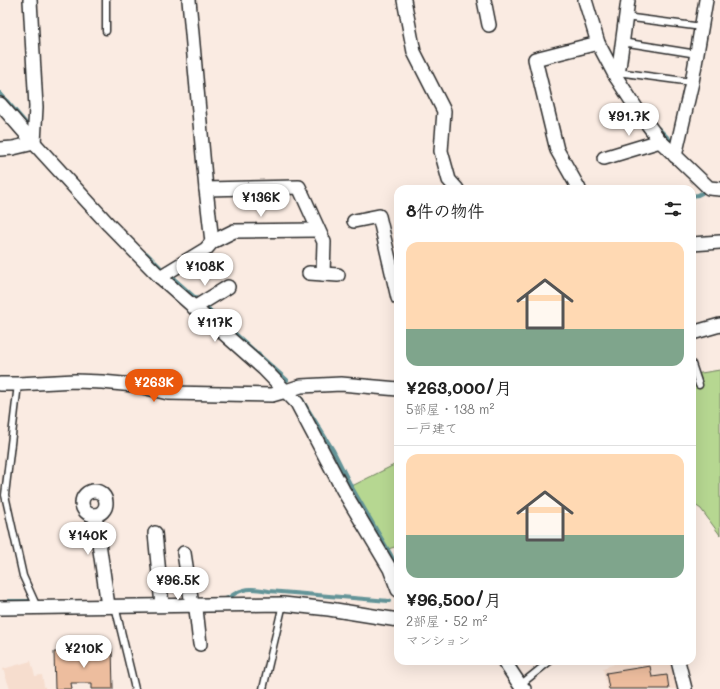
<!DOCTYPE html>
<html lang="ja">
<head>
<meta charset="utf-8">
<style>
	:root { --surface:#fff; --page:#f2f2f2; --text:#222; --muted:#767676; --line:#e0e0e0; --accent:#ea580c }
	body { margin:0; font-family:Mali,"Klee One",sans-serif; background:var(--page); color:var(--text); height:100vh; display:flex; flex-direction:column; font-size:15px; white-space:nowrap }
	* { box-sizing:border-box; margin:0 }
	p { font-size:13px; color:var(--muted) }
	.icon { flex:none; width:22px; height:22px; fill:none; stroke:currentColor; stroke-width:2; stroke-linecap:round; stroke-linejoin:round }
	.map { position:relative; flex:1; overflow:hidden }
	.panel { position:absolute; left:394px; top:185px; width:302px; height:480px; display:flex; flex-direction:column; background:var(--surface); border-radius:12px; box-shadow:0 4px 16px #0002 }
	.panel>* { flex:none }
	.price { position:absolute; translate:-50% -34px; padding:0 9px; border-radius:14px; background:#fff; color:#222; font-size:13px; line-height:26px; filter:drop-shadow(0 1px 2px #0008) }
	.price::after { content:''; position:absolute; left:50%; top:24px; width:12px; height:9px; margin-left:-6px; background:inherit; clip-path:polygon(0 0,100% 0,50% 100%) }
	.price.current { background:var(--accent); color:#fff }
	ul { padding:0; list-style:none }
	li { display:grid; align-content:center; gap:8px; height:212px; padding:0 12px }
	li+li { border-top:1px solid var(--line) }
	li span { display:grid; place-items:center; height:124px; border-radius:12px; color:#555 }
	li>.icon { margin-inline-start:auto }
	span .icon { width:72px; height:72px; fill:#fffc; stroke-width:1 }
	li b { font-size:17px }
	h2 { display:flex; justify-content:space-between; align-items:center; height:48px; padding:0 12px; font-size:17px }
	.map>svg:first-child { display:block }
	.built { fill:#f6ddce }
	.green { fill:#b6d791; stroke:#70815e }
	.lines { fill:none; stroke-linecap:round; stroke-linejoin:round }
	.stream { stroke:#639498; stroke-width:4 }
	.building { fill:#edbd9e; stroke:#2b2b2b }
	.service-casing { stroke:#2b2b2b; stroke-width:9 }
	.minor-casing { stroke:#2b2b2b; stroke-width:16 }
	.service { stroke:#fff; stroke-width:6 }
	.minor { stroke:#fff; stroke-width:13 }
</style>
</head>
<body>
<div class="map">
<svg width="720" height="689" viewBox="0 0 720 689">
	<rect width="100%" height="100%" fill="#faebe2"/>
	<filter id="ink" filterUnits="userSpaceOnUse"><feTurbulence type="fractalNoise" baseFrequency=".025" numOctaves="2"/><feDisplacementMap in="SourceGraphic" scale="8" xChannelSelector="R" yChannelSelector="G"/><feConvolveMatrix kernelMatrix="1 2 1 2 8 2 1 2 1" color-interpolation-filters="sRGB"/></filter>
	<g filter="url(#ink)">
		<!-- built -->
		<g class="built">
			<polygon points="31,661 35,676 42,675 44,686 46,689 10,689 3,669"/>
			<polygon points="620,661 672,661 679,689 607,689 603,668 620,662"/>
		</g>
		<!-- green -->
		<g class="green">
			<polygon points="720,370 720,535 701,509 692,503 692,376 701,373"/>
			<polygon points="398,463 398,546 388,549 352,486"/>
		</g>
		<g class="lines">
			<!-- stream -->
			<g class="stream">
				<polyline points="0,93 25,122"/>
				<polyline points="658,128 671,141"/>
				<polyline points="692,196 698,195 702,193"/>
				<polyline points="146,253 160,267"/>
				<polyline points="172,277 287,380"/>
				<polyline points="301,398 333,450 351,486 391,555 398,570"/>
				<path d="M225,599C230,598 232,595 236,593C247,587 257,589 269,591L389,601"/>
				<polyline points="9,601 34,601"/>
				<polyline points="513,661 517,671"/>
			</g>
		</g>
		<!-- building -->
		<g class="building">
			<polygon points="86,648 112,648 113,689 92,689 92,683 71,683 72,689 55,689 54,652 86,652"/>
			<polygon points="650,666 652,677 667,675 669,689 609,689 606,673"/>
		</g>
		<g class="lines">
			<defs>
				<g id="service">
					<polyline points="106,0 106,31"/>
					<polyline points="625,17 702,27"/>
					<polyline points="622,42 697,54"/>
					<polyline points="617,72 692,82"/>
					<polyline points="692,364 699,385"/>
					<polyline points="18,384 5,495 23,576 37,607"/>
					<polyline points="115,606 135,689"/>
					<polyline points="520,685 550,661"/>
					<polyline points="263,689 283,604"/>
				</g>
				<g id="minor">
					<polyline points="30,0 36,107 34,143"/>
					<polyline points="189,0 206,189 212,242"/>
					<polyline points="404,0 414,52 444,111 441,151 449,180 457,189"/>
					<polyline points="484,0 489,25"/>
					<polyline points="585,0 598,43 616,77 640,114 660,141 709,188 720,189"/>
					<polyline points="616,77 619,68 628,0"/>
					<polyline points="0,104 34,143 109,225 160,277 264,369 297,403 343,490 390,569 398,590"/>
					<polyline points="0,149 13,148 34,143"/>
					<polyline points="675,156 692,82 706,0"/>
					<polyline points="604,158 660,141"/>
					<polyline points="206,189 299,187 324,242 323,274"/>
					<polyline points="579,189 557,150 535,59 598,43"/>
					<polyline points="354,221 379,216 398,298"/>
					<polyline points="692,244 720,242"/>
					<polyline points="309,273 338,275"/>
					<polyline points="160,277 206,249 212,242 234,231 318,230"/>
					<polyline points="194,308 228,287"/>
					<polyline points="692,333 720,325"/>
					<polyline points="0,384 18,384 75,381 102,382 134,385 168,393 272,395 286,391 301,386 341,384 398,389"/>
					<circle cx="94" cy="503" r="12"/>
					<polyline points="95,515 108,606"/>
					<polyline points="155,533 162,605"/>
					<polyline points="184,553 192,605 196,609 200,644"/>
					<polyline points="0,608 283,604 329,609 398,620"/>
					<polyline points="504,661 520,685 524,689"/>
					<polyline points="678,661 685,689"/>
				</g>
			</defs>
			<!-- service casing -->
			<use href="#service" class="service-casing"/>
			<!-- minor casing -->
			<use href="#minor" class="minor-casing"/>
			<!-- service -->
			<use href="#service" class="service"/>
			<!-- minor -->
			<use href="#minor" class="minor"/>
		</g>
	</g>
</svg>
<b class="price" style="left:629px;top:137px">¥91.7K</b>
<b class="price" style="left:261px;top:218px">¥136K</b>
<b class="price" style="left:205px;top:287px">¥108K</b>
<b class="price" style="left:215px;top:343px">¥117K</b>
<b class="price current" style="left:154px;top:403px">¥263K</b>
<b class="price" style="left:88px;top:556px">¥140K</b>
<b class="price" style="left:178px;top:601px">¥96.5K</b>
<b class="price" style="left:84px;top:669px">¥210K</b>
<section class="panel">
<h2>8件の物件<svg class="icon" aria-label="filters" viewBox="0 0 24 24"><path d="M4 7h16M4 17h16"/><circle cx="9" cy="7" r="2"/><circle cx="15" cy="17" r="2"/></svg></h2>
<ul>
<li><span style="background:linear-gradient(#ffd9b3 70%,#7fa58c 0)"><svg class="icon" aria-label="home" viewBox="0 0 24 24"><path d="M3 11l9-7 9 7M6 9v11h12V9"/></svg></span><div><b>¥263,000/月</b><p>5部屋 · 138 m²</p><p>一戸建て</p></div></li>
<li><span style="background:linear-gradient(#ffd9b3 65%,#7fa58c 0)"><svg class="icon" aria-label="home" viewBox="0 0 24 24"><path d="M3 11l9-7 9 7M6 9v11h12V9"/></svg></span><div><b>¥96,500/月</b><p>2部屋 · 52 m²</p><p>マンション</p></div></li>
</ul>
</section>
</div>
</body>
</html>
